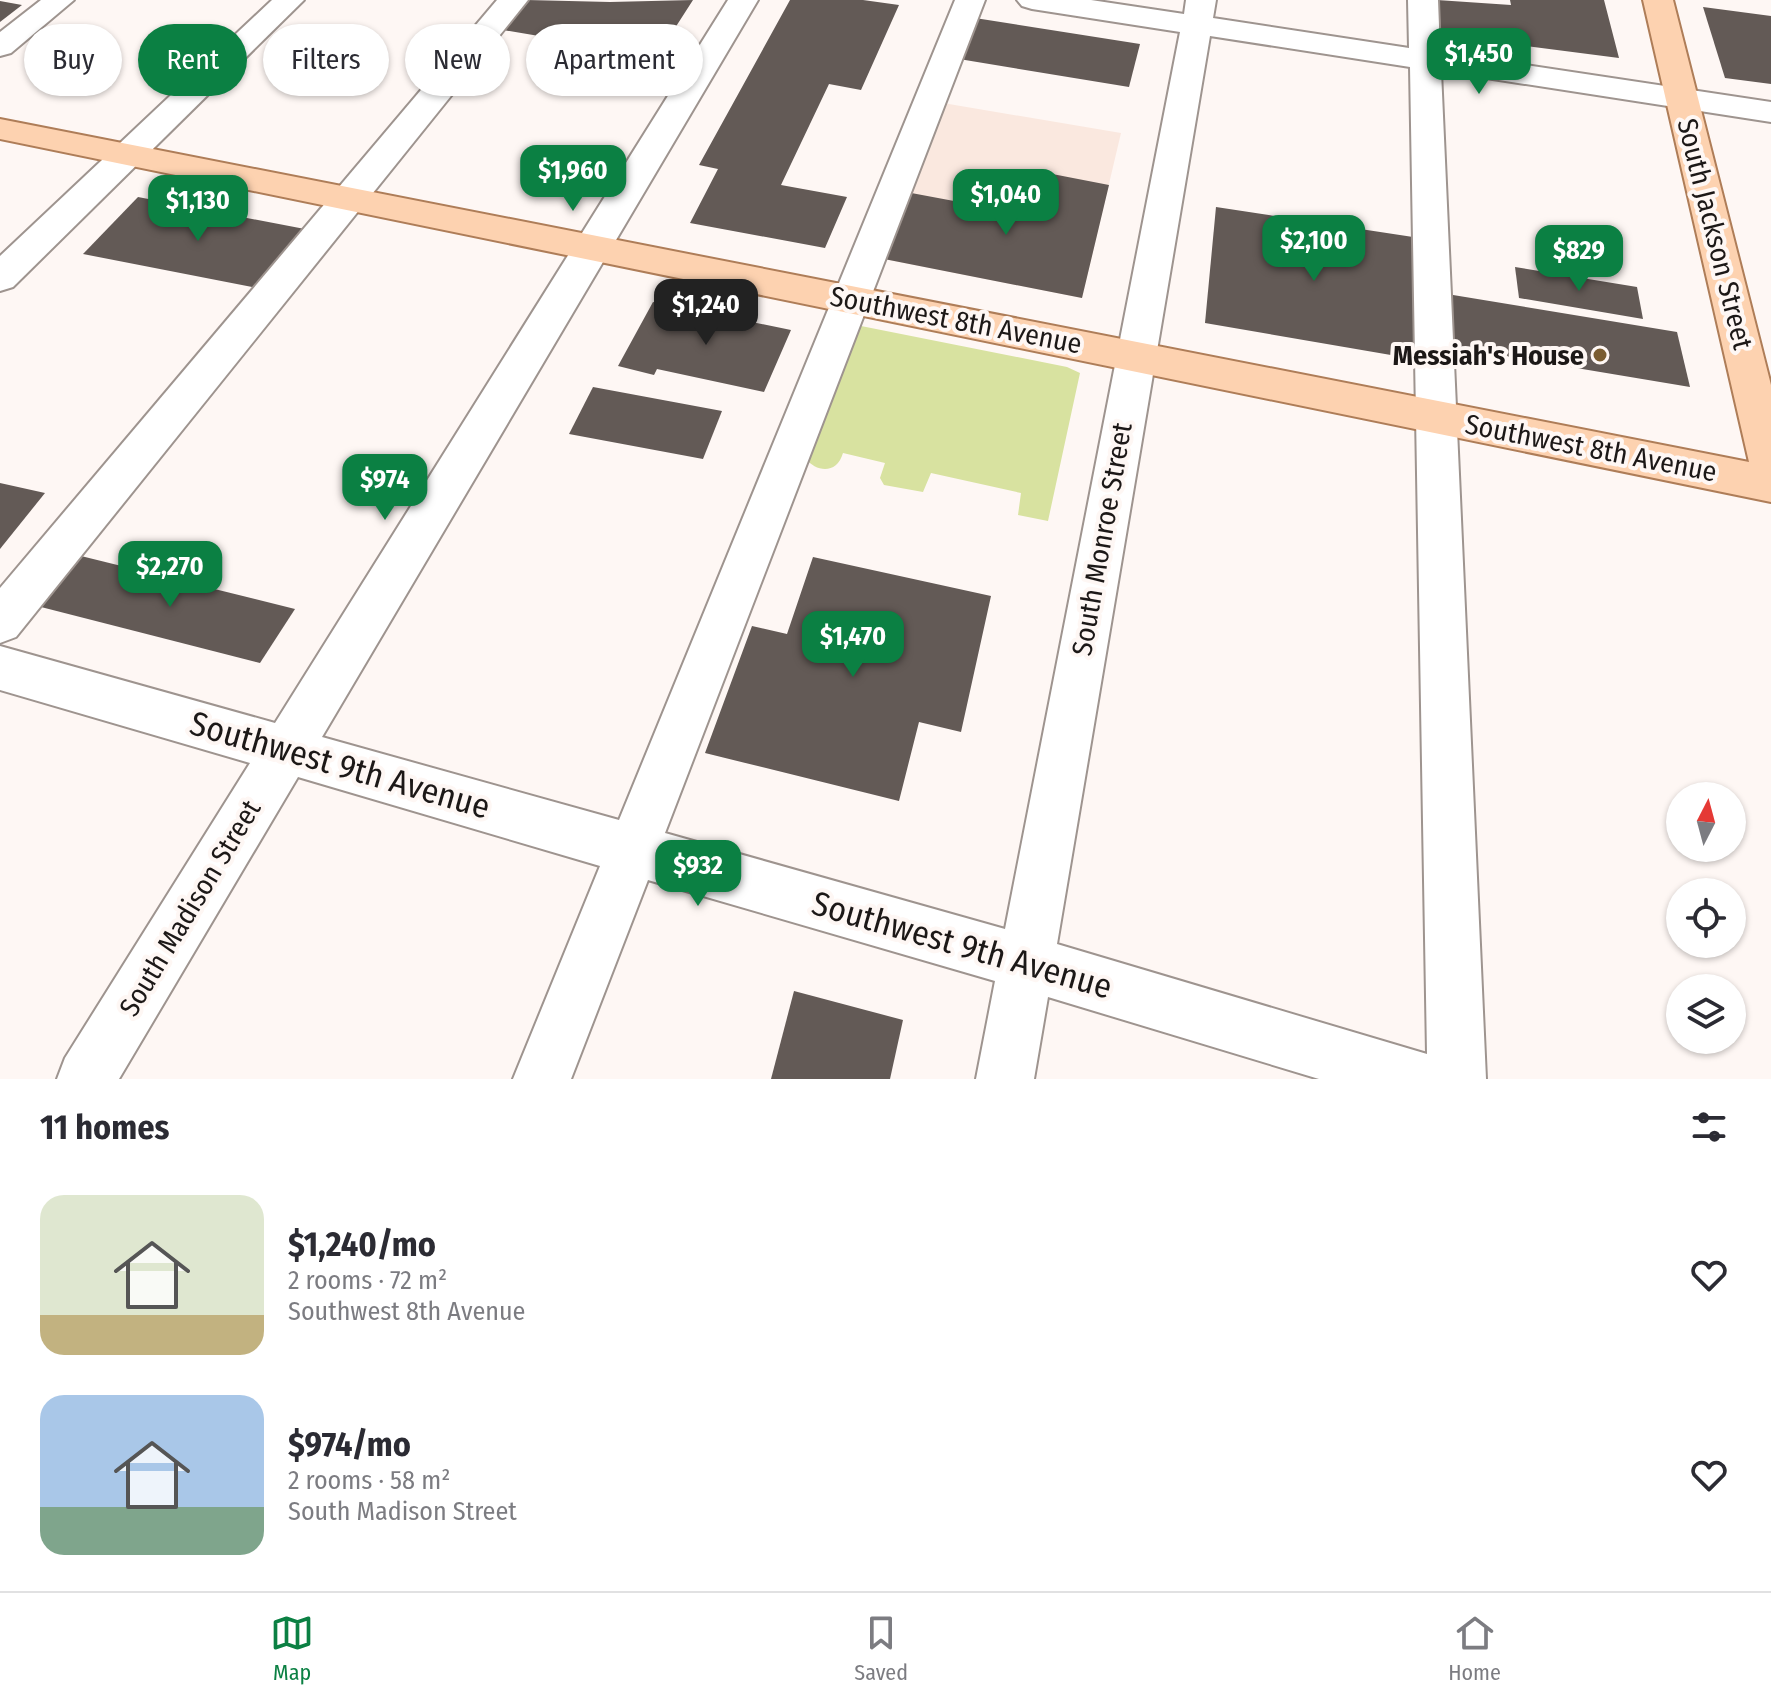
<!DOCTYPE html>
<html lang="en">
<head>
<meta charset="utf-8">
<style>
	:root { --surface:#fff; --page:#f7f7f7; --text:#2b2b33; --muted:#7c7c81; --line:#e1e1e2; --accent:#0b8043 }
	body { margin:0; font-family:"Fira Sans Condensed",sans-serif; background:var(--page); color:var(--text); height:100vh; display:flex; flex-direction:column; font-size:30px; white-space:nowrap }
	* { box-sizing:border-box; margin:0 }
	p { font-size:26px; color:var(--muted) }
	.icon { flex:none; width:44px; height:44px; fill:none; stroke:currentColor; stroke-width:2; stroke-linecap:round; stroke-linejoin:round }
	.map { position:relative; height:1079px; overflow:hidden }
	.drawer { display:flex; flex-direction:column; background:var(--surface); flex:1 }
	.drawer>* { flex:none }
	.banner { position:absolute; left:24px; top:24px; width:800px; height:72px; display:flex; gap:16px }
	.needle { width:52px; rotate:6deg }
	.tools { position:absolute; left:1666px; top:782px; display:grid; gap:16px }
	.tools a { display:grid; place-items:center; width:80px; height:80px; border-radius:50%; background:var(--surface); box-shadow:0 2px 6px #0004; font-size:40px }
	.price { position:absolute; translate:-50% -68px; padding:0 18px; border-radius:16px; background:var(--accent); color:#fff; font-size:26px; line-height:52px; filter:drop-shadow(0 2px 4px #0008) }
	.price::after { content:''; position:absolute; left:50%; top:48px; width:24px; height:18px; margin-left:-12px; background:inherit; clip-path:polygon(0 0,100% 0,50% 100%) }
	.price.current { background:#222; color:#fff }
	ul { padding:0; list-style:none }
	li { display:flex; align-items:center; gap:24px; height:200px; padding:0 40px }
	li span { display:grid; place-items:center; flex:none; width:224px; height:160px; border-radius:24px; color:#555 }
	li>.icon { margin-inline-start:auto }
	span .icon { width:96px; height:96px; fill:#fffc; stroke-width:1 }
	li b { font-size:34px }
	h2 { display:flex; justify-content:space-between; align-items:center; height:96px; padding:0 40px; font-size:34px }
	.chip { padding:0 28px; border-radius:36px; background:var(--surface); box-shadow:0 2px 6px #0004; font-size:28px; line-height:72px }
	.chip.current { background:var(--accent); color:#fff }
	.menu { display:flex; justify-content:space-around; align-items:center; height:112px; border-top:2px solid var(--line); background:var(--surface); font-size:22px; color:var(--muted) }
	.menu a { display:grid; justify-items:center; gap:4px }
	.menu .current { color:var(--accent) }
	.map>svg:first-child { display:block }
	.built { fill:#fae8df }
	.green { fill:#d8e2a0 }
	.building { fill:#635a56 }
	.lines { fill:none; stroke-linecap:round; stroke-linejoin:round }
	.minor-casing { stroke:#9e948f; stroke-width:4 }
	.major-casing { stroke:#ae7d58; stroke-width:4 }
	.minor { fill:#fff; fill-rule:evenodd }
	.major { fill:#fdd2b0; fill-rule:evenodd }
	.poi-dot { fill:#7b5d31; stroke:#fef7f4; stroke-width:3 }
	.labels { text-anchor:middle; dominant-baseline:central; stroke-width:8; stroke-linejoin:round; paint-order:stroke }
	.street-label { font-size:28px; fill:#1c1817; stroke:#fef7f4 }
	.poi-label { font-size:28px; font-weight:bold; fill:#1c1817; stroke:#fef7f4; text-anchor:end }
	.near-street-label { font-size:34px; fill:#1c1817; stroke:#fef7f4 }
</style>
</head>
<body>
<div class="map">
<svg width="1771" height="1079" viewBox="0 0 1771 1079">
	<rect width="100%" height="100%" fill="#fef7f4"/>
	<!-- built -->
	<polygon class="built" points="943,103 1121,133 1082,298 879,258"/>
	<!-- green -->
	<path class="green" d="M861,326L1067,367L1080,373L1048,521L1018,515L1021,493L931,473L923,492L884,485L880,478L885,463L843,453C837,474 817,473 805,458Z"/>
	<!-- building -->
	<g class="building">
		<polygon points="527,0 610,2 693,0 657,56 503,30"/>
		<polygon points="790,0 863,0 899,5 861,90 829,84 781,185 847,197 825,248 690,223 718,169 699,165"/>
		<polygon points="1437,0 1511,5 1510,0 1604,0 1619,58 1440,35"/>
		<polygon points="0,1 22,5 0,22"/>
		<polygon points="1703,7 1771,16 1771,84 1725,78"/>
		<polygon points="975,18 1140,44 1129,87 959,59"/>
		<polygon points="1042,172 1109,185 1082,298 879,258 906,192 1029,215"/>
		<polygon points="138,197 310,230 262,289 83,254"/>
		<polygon points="1216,207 1413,237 1420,360 1205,323"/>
		<polygon points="1515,267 1637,287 1643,319 1519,298"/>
		<polygon points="1447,294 1677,332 1690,387 1451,347"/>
		<polygon points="653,302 791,330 764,392 657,369 654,375 618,366"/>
		<polygon points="593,387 722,411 703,459 569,434"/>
		<polygon points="0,483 45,493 0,549"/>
		<polygon points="81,556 295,609 260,663 41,607"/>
		<polygon points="813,557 991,596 961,732 919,722 899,801 705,753 752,626 787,634"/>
		<polygon points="794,991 903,1020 890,1079 771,1079"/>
	</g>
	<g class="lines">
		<defs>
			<g id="minor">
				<polygon points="41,0 74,0 11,53 0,56 0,32"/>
				<polygon points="272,0 304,0 13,287 0,291 0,256"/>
				<polygon points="497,0 528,0 16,637 0,643 0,588"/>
				<path d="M728,0H758L322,737L619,820L955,0H985L665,833L1005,929L1180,32L1032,9L1022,6L1017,0H1091L1184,14L1186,0H1216L1213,18L1409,48L1408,0H1438L1440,52L1771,102V122L1441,71L1486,1079H1319L1048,997L1034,1079H976L995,981L648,880L571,1079H513L600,866L298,777L119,1079H57L65,1058L250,763L0,690V646L275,723ZM1210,36L1410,67L1427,1054L1057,944Z"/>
			</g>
			<polygon id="major" points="1643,0 1673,0 1771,385 1771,502 0,139 0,119 1749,462"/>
		</defs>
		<!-- minor casing -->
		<use href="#minor" class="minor-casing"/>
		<!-- major casing -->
		<use href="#major" class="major-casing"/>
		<!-- minor -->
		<use href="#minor" class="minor"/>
		<!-- major -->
		<use href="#major" class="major"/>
	</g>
	<!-- markers -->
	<circle class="poi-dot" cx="1600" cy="355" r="8"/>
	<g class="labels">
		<!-- street labels -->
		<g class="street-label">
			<text transform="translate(1715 234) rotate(76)">South Jackson Street</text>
			<text transform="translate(956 320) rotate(11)">Southwest 8th Avenue</text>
			<text transform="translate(1591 448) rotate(11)">Southwest 8th Avenue</text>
			<text transform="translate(1102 539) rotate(-80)">South Monroe Street</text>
			<text transform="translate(190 908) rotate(-59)">South Madison Street</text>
		</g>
		<!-- poi labels -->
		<g class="poi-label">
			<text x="1584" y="355">Messiah's House</text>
		</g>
		<!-- near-street labels -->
		<g class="near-street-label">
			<text transform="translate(340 765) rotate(16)">Southwest 9th Avenue</text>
			<text transform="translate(962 945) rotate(16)">Southwest 9th Avenue</text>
		</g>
	</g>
</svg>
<div class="tools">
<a><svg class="needle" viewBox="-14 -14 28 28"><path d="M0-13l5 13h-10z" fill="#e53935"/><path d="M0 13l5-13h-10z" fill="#7c7c81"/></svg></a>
<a><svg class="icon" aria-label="locate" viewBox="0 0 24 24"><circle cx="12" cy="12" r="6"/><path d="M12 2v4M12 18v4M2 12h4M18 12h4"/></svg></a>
<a><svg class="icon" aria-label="layers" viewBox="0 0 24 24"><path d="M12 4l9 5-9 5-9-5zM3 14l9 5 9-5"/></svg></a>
</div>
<b class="price" style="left:1479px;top:96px">$1,450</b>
<b class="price" style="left:573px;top:213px">$1,960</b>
<b class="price" style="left:1006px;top:237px">$1,040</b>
<b class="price" style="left:198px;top:243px">$1,130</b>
<b class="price" style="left:1314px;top:283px">$2,100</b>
<b class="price" style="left:1579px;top:293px">$829</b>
<b class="price current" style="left:706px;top:347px">$1,240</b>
<b class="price" style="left:385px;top:522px">$974</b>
<b class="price" style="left:170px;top:609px">$2,270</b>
<b class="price" style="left:853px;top:679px">$1,470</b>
<b class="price" style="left:698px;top:908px">$932</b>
<div class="banner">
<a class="chip">Buy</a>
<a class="chip current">Rent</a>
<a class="chip">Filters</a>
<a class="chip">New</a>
<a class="chip">Apartment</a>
</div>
</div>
<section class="drawer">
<h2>11 homes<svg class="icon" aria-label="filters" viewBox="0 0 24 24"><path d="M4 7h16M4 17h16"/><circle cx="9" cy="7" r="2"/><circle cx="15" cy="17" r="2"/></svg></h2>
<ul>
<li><span style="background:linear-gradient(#dfe7d0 75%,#c2b280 0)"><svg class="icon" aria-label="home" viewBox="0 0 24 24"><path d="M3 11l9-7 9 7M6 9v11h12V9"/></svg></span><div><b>$1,240/mo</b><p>2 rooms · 72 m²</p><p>Southwest 8th Avenue</p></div><svg class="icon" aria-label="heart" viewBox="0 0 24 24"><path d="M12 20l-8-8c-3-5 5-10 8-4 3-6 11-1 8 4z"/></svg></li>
<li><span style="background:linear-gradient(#a9c7e8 70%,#7fa58c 0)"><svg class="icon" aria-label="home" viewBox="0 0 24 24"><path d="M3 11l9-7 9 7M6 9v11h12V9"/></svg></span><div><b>$974/mo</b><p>2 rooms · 58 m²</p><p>South Madison Street</p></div><svg class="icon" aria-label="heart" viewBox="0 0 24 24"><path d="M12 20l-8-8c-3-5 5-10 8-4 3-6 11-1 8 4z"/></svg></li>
</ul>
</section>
<nav class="menu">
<a class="current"><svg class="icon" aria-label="map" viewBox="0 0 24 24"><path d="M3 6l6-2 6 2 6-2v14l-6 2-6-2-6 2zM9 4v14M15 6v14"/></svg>Map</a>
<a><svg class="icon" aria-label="saved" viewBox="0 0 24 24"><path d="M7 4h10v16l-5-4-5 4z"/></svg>Saved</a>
<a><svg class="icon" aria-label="home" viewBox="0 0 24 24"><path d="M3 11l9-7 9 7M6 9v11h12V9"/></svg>Home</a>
</nav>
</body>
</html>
